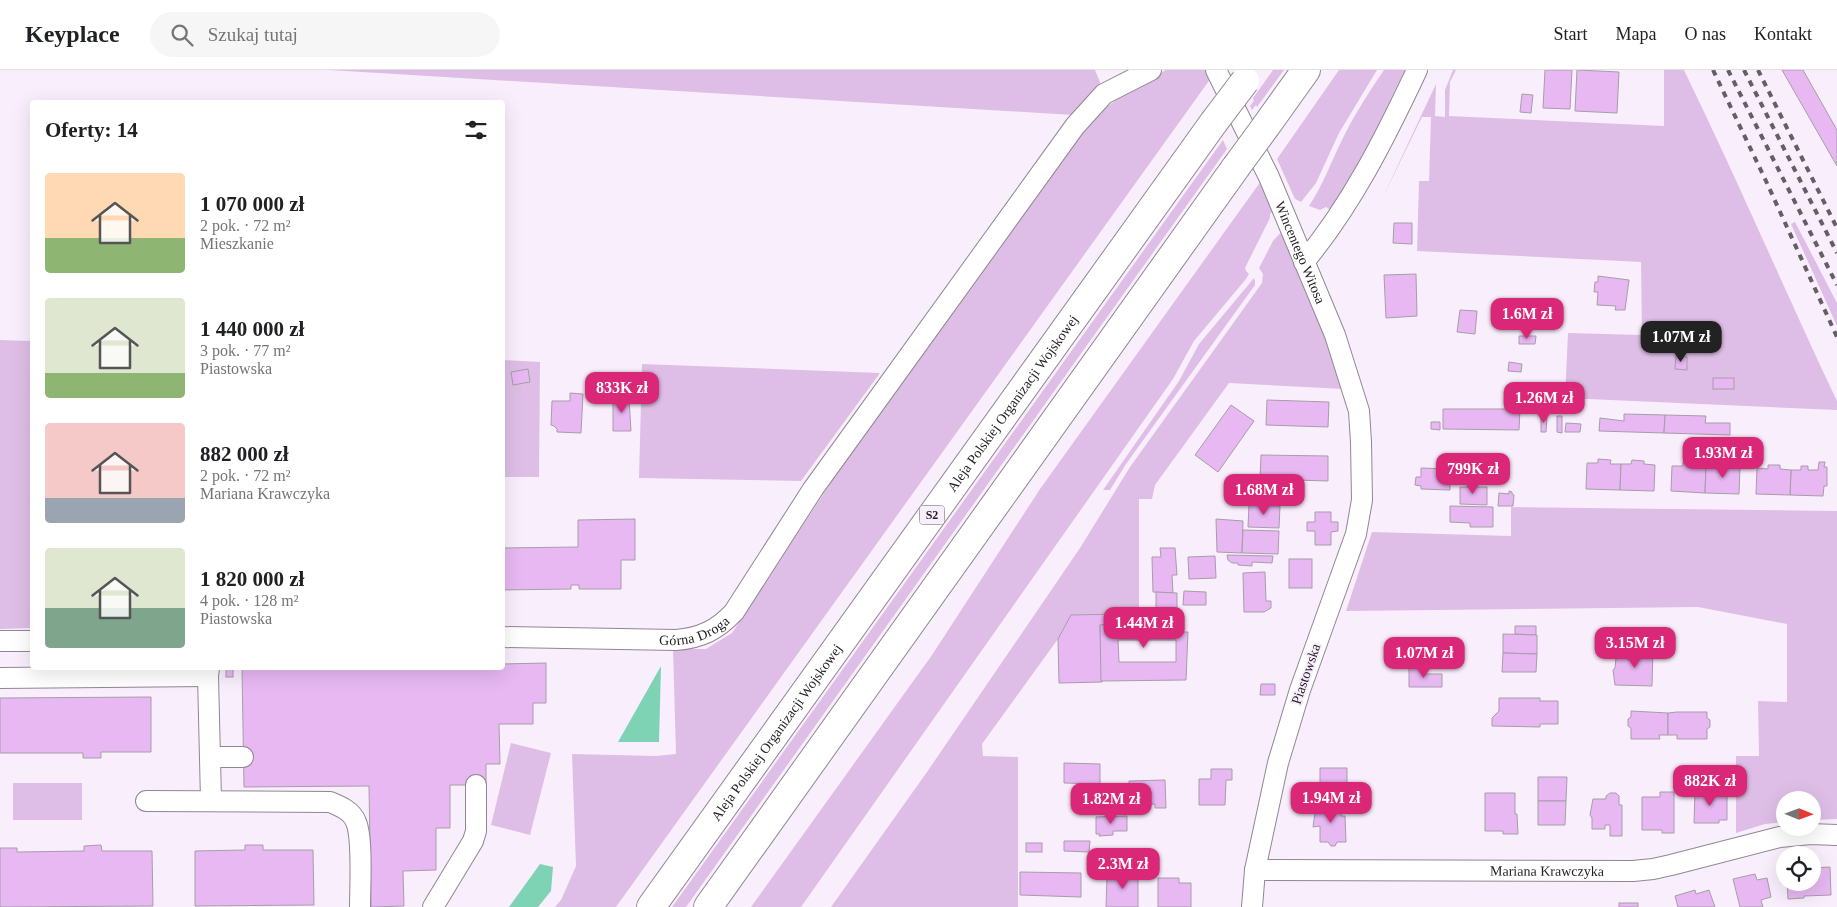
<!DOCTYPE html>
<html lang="pl">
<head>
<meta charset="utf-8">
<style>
	:root { --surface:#fff; --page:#f6f6f6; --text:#202124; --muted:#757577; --line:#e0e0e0; --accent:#db2777 }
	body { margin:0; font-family:Georgia,serif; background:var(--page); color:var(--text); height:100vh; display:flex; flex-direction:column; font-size:19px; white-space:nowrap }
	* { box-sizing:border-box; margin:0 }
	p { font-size:16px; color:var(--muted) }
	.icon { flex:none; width:28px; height:28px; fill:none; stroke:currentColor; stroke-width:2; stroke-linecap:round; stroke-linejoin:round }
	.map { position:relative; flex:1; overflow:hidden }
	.details { position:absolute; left:30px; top:30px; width:475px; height:570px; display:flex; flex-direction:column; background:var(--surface); border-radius:5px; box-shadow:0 5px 20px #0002 }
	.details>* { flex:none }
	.needle { width:32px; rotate:91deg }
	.fabs { position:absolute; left:1776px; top:721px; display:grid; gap:10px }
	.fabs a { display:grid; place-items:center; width:45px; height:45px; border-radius:50%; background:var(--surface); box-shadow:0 5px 20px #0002; font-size:25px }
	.price { position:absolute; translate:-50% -42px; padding:0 11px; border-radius:10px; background:var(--accent); color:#fff; font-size:16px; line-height:32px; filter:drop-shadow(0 1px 2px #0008) }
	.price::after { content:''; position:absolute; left:50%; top:30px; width:15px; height:11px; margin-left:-8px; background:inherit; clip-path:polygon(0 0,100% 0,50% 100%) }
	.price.active { background:#222; color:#fff }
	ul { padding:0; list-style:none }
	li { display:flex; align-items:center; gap:15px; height:125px; padding:0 15px }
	li span { display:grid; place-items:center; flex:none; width:140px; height:100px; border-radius:5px; color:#555 }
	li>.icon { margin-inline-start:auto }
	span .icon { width:60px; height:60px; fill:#fffc; stroke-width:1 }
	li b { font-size:21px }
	h2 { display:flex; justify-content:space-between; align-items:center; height:60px; padding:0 15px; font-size:21px }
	header { display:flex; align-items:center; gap:30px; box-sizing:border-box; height:70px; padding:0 25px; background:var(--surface); border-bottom:1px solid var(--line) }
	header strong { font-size:24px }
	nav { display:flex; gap:28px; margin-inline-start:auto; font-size:18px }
	.search { width:350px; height:45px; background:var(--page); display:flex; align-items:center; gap:12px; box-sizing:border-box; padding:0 18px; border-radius:28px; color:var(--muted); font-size:19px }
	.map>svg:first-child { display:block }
	.green { fill:#debee6 }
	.water { fill:#7ed3b5 }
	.building { fill:#e7b8f2; stroke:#a79da9; fill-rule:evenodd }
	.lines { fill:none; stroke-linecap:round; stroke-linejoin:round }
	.street-casing { stroke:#908792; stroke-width:22 }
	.highway-casing { stroke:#908792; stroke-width:30 }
	.street { stroke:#fff; stroke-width:20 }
	.highway { stroke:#fff; stroke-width:28 }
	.rail { stroke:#645e65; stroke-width:4; stroke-dasharray:6 6; stroke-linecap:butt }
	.highway-bridge-casing { stroke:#908792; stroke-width:30; stroke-linecap:butt }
	.highway-bridge { stroke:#fff; stroke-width:28 }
	.labels { text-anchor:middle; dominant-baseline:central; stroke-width:4; stroke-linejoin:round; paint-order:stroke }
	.shield { fill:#f9effc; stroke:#625c63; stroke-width:1 }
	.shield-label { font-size:12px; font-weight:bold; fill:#211d22 }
	.street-label { font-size:14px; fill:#211d22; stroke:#f9effc }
</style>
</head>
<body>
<header>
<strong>Keyplace</strong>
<div class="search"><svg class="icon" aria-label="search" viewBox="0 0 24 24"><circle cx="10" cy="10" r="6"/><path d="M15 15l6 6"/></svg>Szukaj tutaj</div>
<nav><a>Start</a><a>Mapa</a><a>O nas</a><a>Kontakt</a></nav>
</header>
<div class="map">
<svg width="1837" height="837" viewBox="0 0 1837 837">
	<rect width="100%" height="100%" fill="#f9effc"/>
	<!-- green -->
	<g class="green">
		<path d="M329,0H1095L1100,12C1099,21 1079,36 1073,45Z"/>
		<path d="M1166,0H1207L1211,8L616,837H555L561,830L576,796L572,684L656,686L676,684L673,579H706L732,563L851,382L1067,78C1075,69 1084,59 1093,50C1114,28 1140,14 1166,0Z"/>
		<polygon points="1273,0 1284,0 1257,37 1256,35 1252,40 1250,36 1254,31 1253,28"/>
		<polygon points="1339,0 1377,0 1339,63 1316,113 1301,132 1295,129 1277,89"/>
		<path d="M1384,0H1405L1364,85L1330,140L1326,137L1320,140L1309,136C1323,115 1331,92 1342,70C1354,45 1369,22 1384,0Z"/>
		<path d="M1453,0H1456L1450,12L1449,46L1664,56V0H1684C1737,109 1785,221 1837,331V340L1565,328L1568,263L1642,265L1641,192L1417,181L1419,111H1429L1431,47H1422L1381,131L1436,14L1435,46L1445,47V20Z"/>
		<polygon points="1223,70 1227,79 686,837 672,837"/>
		<polygon points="1261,111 1274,140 1270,144 1270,148 1245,198 1246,201 1249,204 1246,209 1194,271 1173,309 801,837 751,837 932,585 1040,419"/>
		<polygon points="1795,152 1837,233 1837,256 1791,154"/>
		<polygon points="1282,161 1320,252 1344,319 1229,313 1155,415 1152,429 1139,429 1139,543 1071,545 1058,569 982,674 983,686 1018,687 1018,837 831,837 927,702 1080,478 1130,397 1262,213 1263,204 1259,198 1273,171"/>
		<polygon points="1254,208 1255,211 1255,215 1126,394 1110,420 1103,420 1179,311 1199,274"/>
		<polygon points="0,270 32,271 32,558 0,559"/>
		<polygon points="503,290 540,292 539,407 503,407"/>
		<polygon points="642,294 880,303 801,411 639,408"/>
		<polygon points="1511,437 1837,441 1837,749 1813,750 1812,730 1785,730 1785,752 1765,754 1736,763 1736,686 1759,686 1758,631 1787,632 1787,554 1698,537 1346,541 1372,462 1511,466"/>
		<polygon points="511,673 551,683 530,765 491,755"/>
		<rect x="13" y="713" width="69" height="37"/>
	</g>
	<!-- water -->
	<g class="water">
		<polygon points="661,596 659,672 618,672"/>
		<polygon points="540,794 553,797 551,821 538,837 509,837"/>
	</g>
	<!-- building -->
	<g class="building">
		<polygon points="1545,0 1572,0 1570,39 1543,38"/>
		<polygon points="1577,0 1619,2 1617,43 1575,41"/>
		<polygon points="1782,0 1803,0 1837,60 1837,96"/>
		<polygon points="1522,24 1533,25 1531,43 1520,42"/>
		<polygon points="1394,153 1412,153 1412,174 1393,173"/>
		<polygon points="1416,204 1417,246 1386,248 1384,205"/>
		<polygon points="1598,206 1629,210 1625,240 1615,240 1616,236 1597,235 1598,222 1594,222 1595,212 1598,212"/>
		<polygon points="1460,240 1477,241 1475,264 1457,262"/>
		<polygon points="1519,266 1536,266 1535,274 1519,274"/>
		<polygon points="1676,286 1687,287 1687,300 1675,299"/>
		<polygon points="1509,292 1522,294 1521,302 1508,301"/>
		<polygon points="528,299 530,312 513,315 511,302"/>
		<rect x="1713" y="308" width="21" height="11"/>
		<polygon points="570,323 583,324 581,363 557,362 557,359 554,356 551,355 552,331 570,331"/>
		<polygon points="613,327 631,327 629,329 631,361 613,361"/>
		<polygon points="1267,330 1329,332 1328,357 1266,355"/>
		<polygon points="1231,335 1254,351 1218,402 1195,385"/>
		<polygon points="1443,339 1520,339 1519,360 1443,359"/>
		<polygon points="1624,344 1665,345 1664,363 1599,361 1600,348 1624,351"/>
		<polygon points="1665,345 1706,346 1705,353 1730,353 1730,365 1664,363"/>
		<polygon points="1541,346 1547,346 1546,362 1541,362"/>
		<polygon points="1557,346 1562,346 1562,363 1557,362"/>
		<polygon points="1431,352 1440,352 1440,360 1431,359"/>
		<polygon points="1566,353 1581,354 1580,362 1565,362"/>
		<polygon points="1261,385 1328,386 1328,411 1260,409"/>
		<polygon points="1598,389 1611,390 1610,394 1621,394 1620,420 1586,419 1587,393 1598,393"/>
		<polygon points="1632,390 1644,391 1644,394 1655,395 1654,421 1620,420 1621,394 1631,394"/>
		<polygon points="1683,392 1695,392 1695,396 1706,397 1705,423 1671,421 1672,396 1683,396"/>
		<polygon points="1819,392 1825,392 1824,397 1827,397 1827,416 1824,416 1823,426 1790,425 1791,400 1801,400 1801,396 1808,396 1808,400 1818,400"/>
		<polygon points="1716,393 1729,393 1729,397 1740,398 1739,424 1705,423 1706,397 1716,397"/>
		<polygon points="1768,395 1780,395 1780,399 1791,400 1790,425 1756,424 1757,398 1768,399"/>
		<polygon points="1421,398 1450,399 1450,420 1421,419 1421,416 1415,415 1416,407 1421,407"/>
		<polygon points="1468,412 1473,413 1473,417 1487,417 1487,435 1460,434 1460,417 1468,417"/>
		<polygon points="1509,421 1512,422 1512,424 1514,425 1513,436 1498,436 1499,423 1509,424"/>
		<polygon points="1249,435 1280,436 1279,458 1248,457"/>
		<polygon points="1450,436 1493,437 1493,457 1470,457 1470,453 1450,452"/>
		<polygon points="1315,442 1331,442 1331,452 1338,452 1338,461 1331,462 1331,475 1315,475 1315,461 1307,461 1307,452 1315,452"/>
		<polygon points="635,449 635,490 621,490 621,519 579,519 579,515 571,515 571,519 502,520 502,478 578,477 578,450"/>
		<polygon points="1216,449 1243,451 1242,483 1217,482"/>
		<polygon points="1243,460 1279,461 1278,484 1242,483"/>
		<polygon points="1160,478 1175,478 1177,505 1172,505 1173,523 1153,522 1152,487 1161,487"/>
		<polygon points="1227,485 1273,486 1272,493 1252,492 1252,496 1238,495 1238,493 1232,493 1228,490"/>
		<polygon points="1215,486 1216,508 1189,509 1188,487"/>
		<rect x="1289" y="489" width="23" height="29"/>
		<polygon points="1265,502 1266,531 1271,531 1271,538 1264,542 1244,542 1243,503"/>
		<polygon points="1184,521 1206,522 1206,535 1183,535"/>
		<polygon points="1156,522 1177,523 1177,543 1156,543"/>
		<polygon points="1117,544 1118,554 1100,555 1102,612 1059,613 1058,569 1071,545"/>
		<path d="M1177,544V562H1188L1186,610L1101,611L1100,555L1118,554L1117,545ZM1118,570H1176V592H1119Z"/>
		<polygon points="1515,556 1536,556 1536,565 1515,564"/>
		<polygon points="1503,564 1537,565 1537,584 1503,583"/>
		<polygon points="1635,578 1653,578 1652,616 1615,615 1613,600 1615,598 1616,588 1625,587 1628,590 1635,590"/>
		<polygon points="1503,583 1537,584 1536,602 1502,602"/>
		<polygon points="546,593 546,633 533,633 533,654 499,654 500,694 486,694 486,715 450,715 450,758 436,758 436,800 403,801 404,836 371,837 369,716 244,717 242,598 502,598 502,594"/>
		<rect x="226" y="598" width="7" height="9"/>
		<polygon points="1409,598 1425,598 1425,604 1442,604 1442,617 1409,617"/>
		<polygon points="1261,614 1275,614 1275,625 1260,625"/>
		<polygon points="151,627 151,682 101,682 101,688 83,688 83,683 0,683 0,628"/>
		<polygon points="1499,628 1540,628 1540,631 1558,631 1558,654 1540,654 1540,657 1492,656 1492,648 1499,641"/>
		<polygon points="1631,641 1668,643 1668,665 1659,665 1660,669 1631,669 1631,658 1628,656 1628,649 1631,647"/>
		<polygon points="1677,642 1707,642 1707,648 1710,650 1710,657 1707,659 1707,669 1677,669 1677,665 1668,665 1668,643"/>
		<polygon points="1064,693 1100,694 1100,714 1064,713"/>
		<polygon points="1320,698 1347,698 1347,725 1343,725 1342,736 1315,736 1313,713 1320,713"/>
		<polygon points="1211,699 1232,699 1232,710 1226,710 1225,735 1199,735 1199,709 1211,709"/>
		<polygon points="1538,707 1567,707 1566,731 1538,731"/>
		<polygon points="1165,710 1166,738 1155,738 1155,734 1129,735 1129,711"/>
		<polygon points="1660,722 1674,722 1674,763 1662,763 1662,760 1642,760 1642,727 1660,727"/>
		<polygon points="1695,722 1727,722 1727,750 1719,750 1719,753 1694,753"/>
		<polygon points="1485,723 1515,723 1515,744 1517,744 1518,764 1503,764 1503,761 1485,761"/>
		<polygon points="1610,723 1616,723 1619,726 1619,735 1622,735 1622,766 1610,766 1610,755 1605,755 1605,759 1592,759 1592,748 1590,745 1593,729 1606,729 1606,726"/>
		<polygon points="1538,731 1566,731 1565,755 1538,755"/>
		<polygon points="1342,735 1341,746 1345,746 1346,772 1337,772 1335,776 1331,776 1328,772 1320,772 1320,756 1313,757 1316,736"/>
		<polygon points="1127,746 1127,761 1113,761 1113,765 1099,766 1100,764 1096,764 1096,747"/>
		<polygon points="1064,771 1090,771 1089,782 1064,781"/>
		<rect x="1026" y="773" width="16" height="9"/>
		<polygon points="101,775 102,781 152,781 153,836 0,837 0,778 17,778 17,782 84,781 84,776"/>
		<polygon points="245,775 263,775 263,780 313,780 314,835 195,836 195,781 245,780"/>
		<polygon points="1830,797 1831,825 1804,826 1804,828 1788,829 1787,812 1812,812 1812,798"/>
		<polygon points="1127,799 1138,799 1138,837 1106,837 1107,806 1126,807"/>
		<polygon points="1020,802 1081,803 1081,827 1020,825"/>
		<polygon points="1755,804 1757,810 1767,808 1771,827 1761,830 1763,837 1740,837 1733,809"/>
		<polygon points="1158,808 1179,808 1179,813 1191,813 1191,837 1158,837"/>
		<polygon points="1695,820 1696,824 1709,820 1715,837 1678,837 1675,826"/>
		<rect x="1619" y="833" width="19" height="4"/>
	</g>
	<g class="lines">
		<defs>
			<g id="street">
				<path id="s1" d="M1216,0L1269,107L1335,265L1359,341L1361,372L1362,430L1356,464L1300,620L1278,693L1255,800L1252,837"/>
				<path d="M1304,192C1352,134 1385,68 1417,0"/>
				<path id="s2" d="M502,567L676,570C701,568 717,560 734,542L813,419L1075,56L1104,24L1151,0"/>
				<polyline points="0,571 32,571"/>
				<polyline points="208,606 211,730"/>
				<polyline points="0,608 208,606 209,598"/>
				<polyline points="211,687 243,687"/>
				<path d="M146,731L330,732C340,736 352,741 356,752C363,768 360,817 360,837"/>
				<path id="s3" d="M1255,800L1633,801L1653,799L1671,795L1780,767L1810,764L1837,765"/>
				<polyline points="433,837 473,771 476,761 476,715"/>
			</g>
			<g id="highway">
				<polyline points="1266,56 1306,0"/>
				<path id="s4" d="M651,837L1214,52"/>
				<polyline points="708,837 1236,97"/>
			</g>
		</defs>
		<!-- street casing -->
		<use href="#street" class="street-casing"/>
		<!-- highway casing -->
		<use href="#highway" class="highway-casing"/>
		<!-- street -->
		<use href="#street" class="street"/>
		<!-- highway -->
		<use href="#highway" class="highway"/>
		<!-- rail -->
		<g class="rail">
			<polyline points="1713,0 1766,111 1837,267"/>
			<polyline points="1728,0 1837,215"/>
			<polyline points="1744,0 1837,183"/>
			<polyline points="1758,0 1837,158"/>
		</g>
		<defs>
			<g id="highway-bridge">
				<polyline points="1214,52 1245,11"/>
				<polyline points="1236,97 1266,56"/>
			</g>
		</defs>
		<!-- highway-bridge casing -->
		<use href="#highway-bridge" class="highway-bridge-casing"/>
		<!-- highway-bridge -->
		<use href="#highway-bridge" class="highway-bridge"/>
	</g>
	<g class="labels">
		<!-- shield labels -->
		<rect class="shield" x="919.5" y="435.5" width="25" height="19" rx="4"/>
		<g class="shield-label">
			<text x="932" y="445">S2</text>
		</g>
		<!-- street labels -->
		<g class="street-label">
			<text stroke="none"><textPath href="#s1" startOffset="201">Wincentego Witosa</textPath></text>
			<text stroke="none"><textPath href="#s4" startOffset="620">Aleja Polskiej Organizacji Wojskowej</textPath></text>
			<text stroke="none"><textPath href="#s2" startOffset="194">Górna Droga</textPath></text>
			<text transform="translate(1306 604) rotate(-71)">Piastowska</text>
			<text stroke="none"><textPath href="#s4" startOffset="215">Aleja Polskiej Organizacji Wojskowej</textPath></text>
			<text stroke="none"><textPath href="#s3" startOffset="292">Mariana Krawczyka</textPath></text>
		</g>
	</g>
</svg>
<div class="fabs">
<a><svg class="needle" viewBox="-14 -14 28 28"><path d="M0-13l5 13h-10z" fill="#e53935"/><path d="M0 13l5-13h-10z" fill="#757577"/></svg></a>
<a><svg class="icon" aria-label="locate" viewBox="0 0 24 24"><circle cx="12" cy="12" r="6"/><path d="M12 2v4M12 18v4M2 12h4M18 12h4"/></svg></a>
</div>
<b class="price" style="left:1527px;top:270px">1.6M zł</b>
<b class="price active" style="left:1681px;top:293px">1.07M zł</b>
<b class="price" style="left:622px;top:344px">833K zł</b>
<b class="price" style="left:1544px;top:354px">1.26M zł</b>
<b class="price" style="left:1723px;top:409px">1.93M zł</b>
<b class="price" style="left:1473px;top:425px">799K zł</b>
<b class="price" style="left:1264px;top:446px">1.68M zł</b>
<b class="price" style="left:1144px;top:579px">1.44M zł</b>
<b class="price" style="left:1635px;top:599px">3.15M zł</b>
<b class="price" style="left:1424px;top:609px">1.07M zł</b>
<b class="price" style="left:1710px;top:737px">882K zł</b>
<b class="price" style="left:1331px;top:754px">1.94M zł</b>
<b class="price" style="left:1111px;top:755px">1.82M zł</b>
<b class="price" style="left:1123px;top:820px">2.3M zł</b>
<section class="details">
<h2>Oferty: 14<svg class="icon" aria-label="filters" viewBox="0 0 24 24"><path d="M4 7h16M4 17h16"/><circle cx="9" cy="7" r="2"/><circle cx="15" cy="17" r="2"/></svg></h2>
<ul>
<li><span style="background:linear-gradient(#ffd9b3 65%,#8fb573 0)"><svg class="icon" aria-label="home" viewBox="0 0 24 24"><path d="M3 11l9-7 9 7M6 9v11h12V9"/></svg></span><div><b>1 070 000 zł</b><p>2 pok. · 72 m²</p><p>Mieszkanie</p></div></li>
<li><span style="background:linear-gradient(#dfe7d0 75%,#8fb573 0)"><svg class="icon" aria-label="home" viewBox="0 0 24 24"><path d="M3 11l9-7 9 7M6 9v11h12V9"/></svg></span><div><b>1 440 000 zł</b><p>3 pok. · 77 m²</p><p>Piastowska</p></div></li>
<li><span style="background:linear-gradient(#f6c9c9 75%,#9aa5b1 0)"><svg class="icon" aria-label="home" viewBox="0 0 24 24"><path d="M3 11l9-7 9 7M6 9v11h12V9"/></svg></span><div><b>882 000 zł</b><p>2 pok. · 72 m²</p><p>Mariana Krawczyka</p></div></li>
<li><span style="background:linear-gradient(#dfe7d0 60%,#7fa58c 0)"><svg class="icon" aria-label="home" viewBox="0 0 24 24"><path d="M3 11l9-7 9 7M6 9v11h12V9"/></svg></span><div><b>1 820 000 zł</b><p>4 pok. · 128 m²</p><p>Piastowska</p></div></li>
</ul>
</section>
</div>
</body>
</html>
